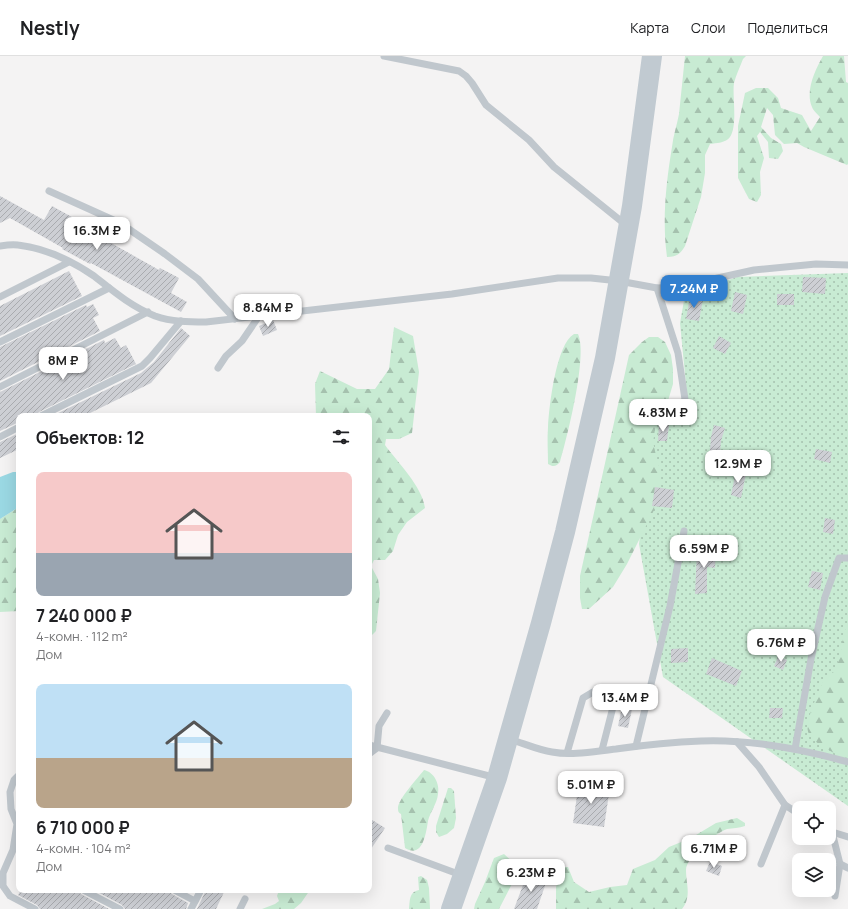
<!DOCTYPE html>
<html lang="ru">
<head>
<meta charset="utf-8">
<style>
	:root { --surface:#fff; --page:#f2f2f2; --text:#202124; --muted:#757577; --line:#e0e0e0; --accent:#317fcf }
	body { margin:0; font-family:Manrope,sans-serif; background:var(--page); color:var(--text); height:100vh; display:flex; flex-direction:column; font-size:15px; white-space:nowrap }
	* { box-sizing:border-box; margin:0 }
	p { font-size:13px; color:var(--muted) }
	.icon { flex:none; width:22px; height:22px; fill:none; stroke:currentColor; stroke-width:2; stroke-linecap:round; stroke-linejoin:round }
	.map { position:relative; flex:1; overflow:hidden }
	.sheet { position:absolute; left:16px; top:357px; width:356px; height:480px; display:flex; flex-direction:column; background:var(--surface); border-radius:8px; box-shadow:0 4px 16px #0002 }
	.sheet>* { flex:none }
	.tools { position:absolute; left:792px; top:745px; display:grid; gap:8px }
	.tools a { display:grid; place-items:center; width:44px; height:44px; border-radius:8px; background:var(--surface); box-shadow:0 4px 16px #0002; font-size:20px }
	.price { position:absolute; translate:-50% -34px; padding:0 9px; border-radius:8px; background:#fff; color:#222; font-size:13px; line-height:26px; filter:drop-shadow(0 1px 2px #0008) }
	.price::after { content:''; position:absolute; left:50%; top:24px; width:12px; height:9px; margin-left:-6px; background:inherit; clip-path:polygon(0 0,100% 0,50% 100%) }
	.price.current { background:var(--accent); color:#fff }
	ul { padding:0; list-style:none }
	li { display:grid; align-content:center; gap:8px; height:212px; padding:0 20px }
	li span { display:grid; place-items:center; height:124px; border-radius:8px; color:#555 }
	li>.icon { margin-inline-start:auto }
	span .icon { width:72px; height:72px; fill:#fffc; stroke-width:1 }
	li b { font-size:17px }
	h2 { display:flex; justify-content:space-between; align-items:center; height:48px; padding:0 20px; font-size:17px }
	header { display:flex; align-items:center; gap:24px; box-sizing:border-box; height:56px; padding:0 20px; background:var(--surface); border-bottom:1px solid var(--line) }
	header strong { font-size:19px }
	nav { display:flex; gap:22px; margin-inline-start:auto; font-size:14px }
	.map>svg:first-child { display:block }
	.grass { fill:url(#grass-dots) }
	.forest { fill:url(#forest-firs) }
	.water { fill:#9ad8e3 }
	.building { fill:url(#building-hatch) }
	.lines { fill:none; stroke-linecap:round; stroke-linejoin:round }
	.lane { stroke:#c0c7cd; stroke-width:7 }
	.secondary { stroke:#c1cad1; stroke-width:20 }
</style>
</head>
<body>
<header>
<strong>Nestly</strong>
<nav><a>Карта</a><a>Слои</a><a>Поделиться</a></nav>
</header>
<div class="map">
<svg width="848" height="853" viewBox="0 0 848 853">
	<defs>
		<pattern id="grass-dots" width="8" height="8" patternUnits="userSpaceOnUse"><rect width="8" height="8" fill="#c8ebd3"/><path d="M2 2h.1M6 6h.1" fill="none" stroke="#a5c1ae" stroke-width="1.8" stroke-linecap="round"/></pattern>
		<pattern id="forest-firs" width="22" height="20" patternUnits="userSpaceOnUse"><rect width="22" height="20" fill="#c8ebd3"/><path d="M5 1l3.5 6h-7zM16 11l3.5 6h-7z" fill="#a5c1ae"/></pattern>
		<pattern id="building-hatch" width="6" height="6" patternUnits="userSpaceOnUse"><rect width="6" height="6" fill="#cdcfd4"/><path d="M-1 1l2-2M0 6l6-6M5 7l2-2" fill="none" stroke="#a9abaf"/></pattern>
	</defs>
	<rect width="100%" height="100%" fill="#f4f3f3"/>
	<!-- grass -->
	<polygon class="grass" points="848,217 848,750 663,621 639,488 655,358 687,339 680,267 685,239 737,221"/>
	<!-- forest -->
	<g class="forest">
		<path d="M685,0H746L743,3C740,11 736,19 734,27C732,40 738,69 730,81C726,87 716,87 710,88L705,99V117L701,141L685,190C680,198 677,201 667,201C662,165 666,127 672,91C673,80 677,69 679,58C681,39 683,19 685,0Z"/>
		<path d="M823,0H844L846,26L848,27V108L847,109L804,91L797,87L784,88L775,79L773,59L767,52L761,71L771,82L781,88L783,95L778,103L769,102L768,86L760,76L757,80L764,102L760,116L761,139L757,146L749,143L738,122V70L745,37L756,32H768L778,42L781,52L802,59L811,75L820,61C817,58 813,54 812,51C805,35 815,14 823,0Z"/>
		<path d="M394,271L413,280L419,316L412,377L399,383H386L385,389C398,407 422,430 425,452L407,466L398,479L393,495L385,504H374L371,510L378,523L380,537L376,575L371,580L369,579V360H316L315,328L320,315L357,333H375L389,313Z"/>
		<path d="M574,278H578C588,299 567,382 560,406C556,411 553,411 548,408C548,395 547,383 548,371C549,351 556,288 574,278Z"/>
		<polygon points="649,281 658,281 665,286 671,299 673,313 673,328 665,355 656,367 653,386 657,404 661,416 654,454 627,508 613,531 589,553 582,553 580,542 580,520 629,299 642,286"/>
		<polygon points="19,451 19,555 0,556 0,463"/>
		<path d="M848,566V702C839,700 833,697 826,692C804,680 805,674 812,652C816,642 819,633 824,624C827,619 833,618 835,613C843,598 841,581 848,566Z"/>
		<path d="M424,714C434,716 440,728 438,738C437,748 430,756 428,765C426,777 423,803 405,792L401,758C399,757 398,756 398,753C397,744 418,722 424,714Z"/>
		<polygon points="448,732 451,732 454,735 456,762 454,772 447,778 439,781 436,776 436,770"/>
		<path d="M737,762L745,767V770C739,772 733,772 727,773C715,777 686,801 686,814C686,828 692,841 682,853H556V831L560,819L564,811H568L574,826L589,836L610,831L627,829L633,813L655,804L669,791L691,782L716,767Z"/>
		<polygon points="504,798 515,808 514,824 499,853 474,853 475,848 485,826 494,802"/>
		<path d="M421,820L427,824L429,832L430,853H409C410,844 409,836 419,834L418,821Z"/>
		<polygon points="279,834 310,834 301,847 294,853 262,853 275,848 279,845 277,840"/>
	</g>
	<!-- water -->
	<polygon class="water" points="13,416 19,416 19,451 0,463 0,421"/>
	<!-- building -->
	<g class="building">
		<polygon points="0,140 44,164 52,150 90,171 88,174 159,214 160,212 179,222 171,237 187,246 181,256 91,207 90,208 62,193 63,192 10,162 0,167"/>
		<polygon points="69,215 82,240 0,280 0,250"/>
		<polygon points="803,221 826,222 825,238 802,236"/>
		<polygon points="735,236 747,239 743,258 731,255"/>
		<rect x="777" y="238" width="17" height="11"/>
		<polygon points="690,241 703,243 699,265 686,263"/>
		<polygon points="93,248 99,259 93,262 100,275 0,325 0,291 86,249 87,251"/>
		<polygon points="273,264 277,274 263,280 259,270"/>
		<polygon points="181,272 190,280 151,327 84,360 52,360 141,317 154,306"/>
		<polygon points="719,280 731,287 725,298 713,292"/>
		<polygon points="115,282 121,292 126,289 136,308 39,356 36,360 19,360 19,366 0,375 0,336 104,284 105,287"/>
		<polygon points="659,368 669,369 667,385 658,385"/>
		<polygon points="714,369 725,372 721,385 719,408 709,407 711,381"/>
		<polygon points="19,377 19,393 0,402 0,386"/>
		<polygon points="816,393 832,396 830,407 814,403"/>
		<polygon points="736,415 746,418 741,442 731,439"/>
		<polygon points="655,431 674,434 672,452 652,450"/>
		<polygon points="825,462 835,464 833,478 823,476"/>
		<polygon points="697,494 716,495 715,512 707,511 707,537 695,538"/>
		<polygon points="812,515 823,517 820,534 808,531"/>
		<polygon points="688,592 688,606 671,607 671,593"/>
		<polygon points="778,601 787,604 783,614 774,610"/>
		<polygon points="712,602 742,615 736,630 706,618"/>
		<polygon points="622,651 632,653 628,672 618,670"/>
		<polygon points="770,652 783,652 782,662 769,662"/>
		<polygon points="579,726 610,731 604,771 573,767"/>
		<polygon points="369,762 385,772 369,796"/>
		<polygon points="710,806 722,810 719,820 706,815"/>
		<polygon points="534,819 547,824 537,853 514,853 526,821 532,823"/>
		<polygon points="21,834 78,834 81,838 109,853 40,853 37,849 18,839"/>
		<polygon points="94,834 169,834 172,838 188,847 186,853 125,853 122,849"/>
		<polygon points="206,834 225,834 216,853 197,853"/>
	</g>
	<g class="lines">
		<!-- lane -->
		<g class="lane">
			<polyline points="384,0 459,15 466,20 472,27 486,49 529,84 554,111 626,169"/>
			<polyline points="49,135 120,167 165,198 198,223 235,263"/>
			<path d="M0,190C6,189 12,188 18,189C44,192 72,205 94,220C113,235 132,251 155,260C172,266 189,266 206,266L452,238L558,222H591L619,225L657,232L677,231L754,214L816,208L848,209"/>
			<polyline points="657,232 678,297 686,350"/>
			<polyline points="0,241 69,206"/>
			<polyline points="0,286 109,232"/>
			<polyline points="218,312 226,300 242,285 259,260"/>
			<polyline points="0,331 148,256"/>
			<polyline points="41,360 142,310 150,302 181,265"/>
			<polyline points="0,381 19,371"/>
			<path d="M509,683C523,687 538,694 552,696C573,700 596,695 616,693C644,689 673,686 701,685C750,683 801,693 848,706"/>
			<polyline points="737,686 759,711 785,749 799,758"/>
			<polyline points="369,689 497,722"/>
			<polyline points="636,690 670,550 684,475"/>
			<polyline points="795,693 811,603 825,541 839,502 848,502"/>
			<polyline points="567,697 583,642 593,636 608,641 613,651 602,694"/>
			<polyline points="369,698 377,692 379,670 387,657"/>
			<polyline points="19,719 14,724 10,736 11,753 17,768 13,794 3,817 3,830 10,840 35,853"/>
			<polyline points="829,775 848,781"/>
			<polyline points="832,776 840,808 835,840"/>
			<polyline points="388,792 461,819"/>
			<polyline points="761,808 785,749"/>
			<polyline points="840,808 848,812"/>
			<polyline points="83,834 120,853"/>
			<polyline points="174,834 195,845"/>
			<polyline points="191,853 201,834"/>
			<polyline points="240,853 245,843"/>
		</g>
		<!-- secondary -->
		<polyline class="secondary" points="451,853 497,722 508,683 541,567 565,476 605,302 632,150 652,0"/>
	</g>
</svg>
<div class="tools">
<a><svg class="icon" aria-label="locate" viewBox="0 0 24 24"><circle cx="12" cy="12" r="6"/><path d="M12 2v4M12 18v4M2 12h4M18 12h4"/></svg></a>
<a><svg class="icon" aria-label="layers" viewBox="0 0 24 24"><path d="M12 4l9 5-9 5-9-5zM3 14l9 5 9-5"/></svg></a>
</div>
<b class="price" style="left:97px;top:195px">16.3M ₽</b>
<b class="price current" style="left:694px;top:253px">7.24M ₽</b>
<b class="price" style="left:268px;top:272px">8.84M ₽</b>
<b class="price" style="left:63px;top:325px">8M ₽</b>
<b class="price" style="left:663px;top:377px">4.83M ₽</b>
<b class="price" style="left:738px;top:428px">12.9M ₽</b>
<b class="price" style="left:704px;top:513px">6.59M ₽</b>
<b class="price" style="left:781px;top:607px">6.76M ₽</b>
<b class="price" style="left:625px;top:662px">13.4M ₽</b>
<b class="price" style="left:591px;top:749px">5.01M ₽</b>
<b class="price" style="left:714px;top:813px">6.71M ₽</b>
<b class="price" style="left:531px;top:837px">6.23M ₽</b>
<section class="sheet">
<h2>Объектов: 12<svg class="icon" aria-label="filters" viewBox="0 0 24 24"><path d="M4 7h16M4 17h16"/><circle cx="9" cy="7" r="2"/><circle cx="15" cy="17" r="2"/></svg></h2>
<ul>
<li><span style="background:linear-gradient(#f6c9c9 65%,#9aa5b1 0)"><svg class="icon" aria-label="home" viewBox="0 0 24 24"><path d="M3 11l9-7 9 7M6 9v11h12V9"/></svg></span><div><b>7 240 000 ₽</b><p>4-комн. · 112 m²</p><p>Дом</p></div></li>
<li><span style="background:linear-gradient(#bfe0f5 60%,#b9a48a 0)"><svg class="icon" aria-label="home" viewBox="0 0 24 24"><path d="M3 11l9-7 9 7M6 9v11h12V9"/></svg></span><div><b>6 710 000 ₽</b><p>4-комн. · 104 m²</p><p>Дом</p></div></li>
</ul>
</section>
</div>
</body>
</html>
